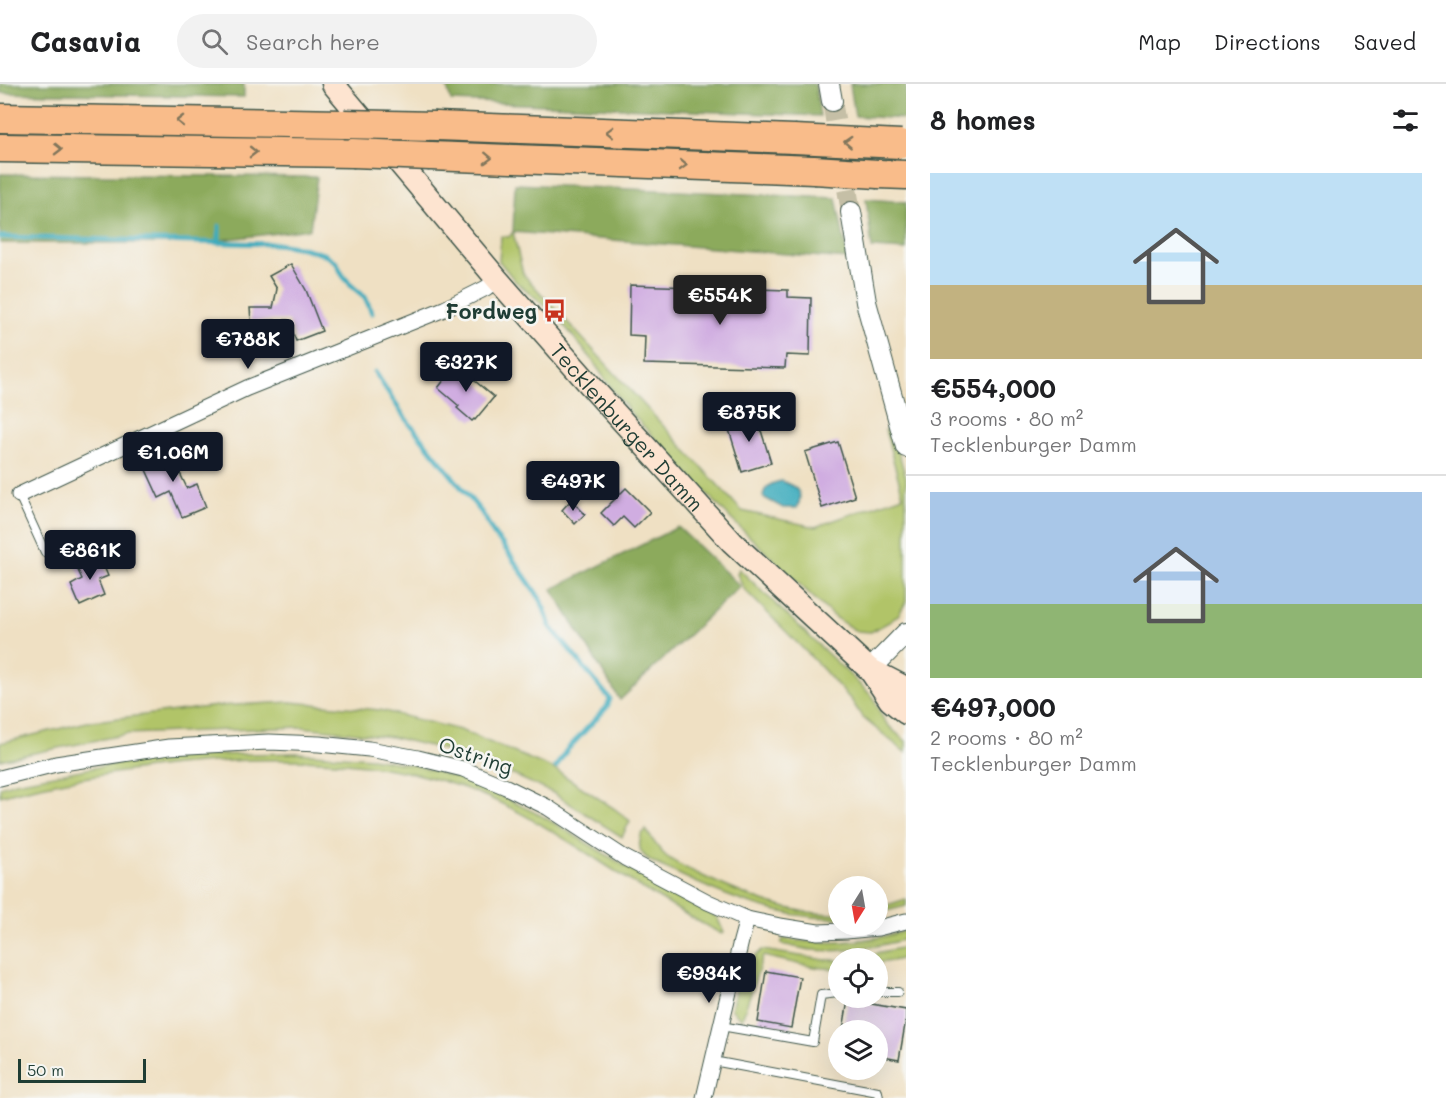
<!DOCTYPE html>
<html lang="en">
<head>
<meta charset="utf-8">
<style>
	:root { --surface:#fff; --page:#f2f2f2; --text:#202124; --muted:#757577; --line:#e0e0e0; --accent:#111827 }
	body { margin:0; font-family:Mali,sans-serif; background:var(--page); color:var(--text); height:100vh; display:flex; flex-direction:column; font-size:22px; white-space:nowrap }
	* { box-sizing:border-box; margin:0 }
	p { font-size:20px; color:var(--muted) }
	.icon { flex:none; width:33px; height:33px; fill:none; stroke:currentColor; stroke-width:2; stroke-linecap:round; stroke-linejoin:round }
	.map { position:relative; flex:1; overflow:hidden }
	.drawer { display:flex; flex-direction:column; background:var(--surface); width:540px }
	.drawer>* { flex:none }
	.needle { width:39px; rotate:191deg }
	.fabs { position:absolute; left:828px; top:792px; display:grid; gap:12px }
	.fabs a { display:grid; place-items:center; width:60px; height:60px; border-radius:50%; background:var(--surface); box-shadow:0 6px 24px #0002; font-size:30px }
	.scale { position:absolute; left:18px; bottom:15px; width:128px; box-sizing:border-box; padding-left:6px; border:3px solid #1f3d34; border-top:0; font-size:16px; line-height:21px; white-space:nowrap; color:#1f3d34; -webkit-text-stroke:4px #f6f6f2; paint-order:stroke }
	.price { position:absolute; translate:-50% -51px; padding:0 14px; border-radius:6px; background:var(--accent); color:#fff; font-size:20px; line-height:39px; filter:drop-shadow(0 2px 3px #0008) }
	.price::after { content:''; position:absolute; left:50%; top:36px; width:18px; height:14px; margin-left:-9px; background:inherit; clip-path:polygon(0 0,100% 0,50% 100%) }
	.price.selected { background:#222; color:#fff }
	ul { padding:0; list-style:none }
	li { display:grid; align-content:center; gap:12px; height:318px; padding:0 24px }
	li+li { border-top:2px solid var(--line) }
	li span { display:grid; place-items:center; height:186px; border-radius:0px; color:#555 }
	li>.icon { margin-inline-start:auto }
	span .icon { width:108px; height:108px; fill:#fffc; stroke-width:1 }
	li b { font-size:26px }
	h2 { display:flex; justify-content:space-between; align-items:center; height:72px; padding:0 24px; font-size:26px }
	header { display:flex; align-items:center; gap:36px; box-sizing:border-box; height:84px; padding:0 30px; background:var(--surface); border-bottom:2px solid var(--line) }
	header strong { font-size:28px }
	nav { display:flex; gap:33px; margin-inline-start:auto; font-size:21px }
	.search { width:420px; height:54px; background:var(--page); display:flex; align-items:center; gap:15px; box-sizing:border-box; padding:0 21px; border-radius:33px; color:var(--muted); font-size:22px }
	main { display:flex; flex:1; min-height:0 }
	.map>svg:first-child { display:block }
	.green { fill:#b1c468; stroke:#68804e; stroke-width:1.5 }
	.forest { fill:#8caa5c; stroke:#567448; stroke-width:1.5 }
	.water { fill:#3eacbd; stroke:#2e7478; stroke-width:1.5 }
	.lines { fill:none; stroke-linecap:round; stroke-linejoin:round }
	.stream { stroke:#3eacbd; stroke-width:5 }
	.building { fill:#d0ade1 }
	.tertiary-tunnel { stroke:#c5bfa6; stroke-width:20; stroke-dasharray:20 10; stroke-linecap:butt }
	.service-casing { stroke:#3e5549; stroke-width:10 }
	.minor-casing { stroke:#3e5549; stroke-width:17 }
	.tertiary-casing { stroke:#3e5549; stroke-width:22 }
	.secondary-casing { stroke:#3e5549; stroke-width:25 }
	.motorway-casing { stroke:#3e5549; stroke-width:31 }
	.service { stroke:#fff; stroke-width:8 }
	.minor { stroke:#fff; stroke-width:15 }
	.tertiary { stroke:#fff; stroke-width:20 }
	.secondary { stroke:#fde4d0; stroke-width:22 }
	.motorway { stroke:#f9bc8a; stroke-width:28 }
	.motorway-bridge-casing { stroke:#3e5549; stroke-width:31; stroke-linecap:butt }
	.motorway-bridge { stroke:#f9bc8a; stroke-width:28 }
	.oneway { stroke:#81765b }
	.labels { text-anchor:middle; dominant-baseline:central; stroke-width:5; stroke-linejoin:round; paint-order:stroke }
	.poi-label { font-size:21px; font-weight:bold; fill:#1f3d34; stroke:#f6f6f2; text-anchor:end }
	.street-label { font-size:21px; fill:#1f3d34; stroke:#f6f6f2 }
</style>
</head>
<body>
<header>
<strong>Casavia</strong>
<div class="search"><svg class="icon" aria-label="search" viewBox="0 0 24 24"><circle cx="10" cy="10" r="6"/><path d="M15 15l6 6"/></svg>Search here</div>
<nav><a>Map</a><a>Directions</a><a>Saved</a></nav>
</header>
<main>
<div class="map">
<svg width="906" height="1014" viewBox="0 0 906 1014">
	<rect width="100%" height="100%" fill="#f6f6f2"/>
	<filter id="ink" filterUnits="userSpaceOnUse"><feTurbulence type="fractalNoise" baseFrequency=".0167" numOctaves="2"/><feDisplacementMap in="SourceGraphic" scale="12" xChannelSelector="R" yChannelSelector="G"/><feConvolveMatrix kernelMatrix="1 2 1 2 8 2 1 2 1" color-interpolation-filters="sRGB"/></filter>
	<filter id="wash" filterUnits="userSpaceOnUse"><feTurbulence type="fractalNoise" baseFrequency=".008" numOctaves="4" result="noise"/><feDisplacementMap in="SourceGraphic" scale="24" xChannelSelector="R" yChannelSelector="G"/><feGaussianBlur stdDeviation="1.35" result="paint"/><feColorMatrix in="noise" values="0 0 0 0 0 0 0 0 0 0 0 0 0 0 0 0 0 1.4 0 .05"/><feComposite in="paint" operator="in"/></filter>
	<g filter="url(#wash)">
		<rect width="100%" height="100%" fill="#efe0c3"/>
		<!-- green -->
		<g class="green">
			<polygon points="513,148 523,190 742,427 815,443 903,412 885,346 891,346 906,393 906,518 899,530 891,537 871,548 856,547 834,533 732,436 631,329 612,305 590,273 562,239 547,223 516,198 499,177 501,152 509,153"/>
			<path d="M739,485L874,614C882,637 887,642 906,657V669L862,633L852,617L821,583L744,505L737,490Z"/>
			<polygon points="290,618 380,626 460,646 554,685 615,725 630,737 622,753 553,709 474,673 392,653 302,643 127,650 0,676 0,659 87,638 217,622"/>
			<path d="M297,669L372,674L417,682L457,694L486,705L542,732L665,806L717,833L724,849L722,850C677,827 633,799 590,771C557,750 524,729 487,713C380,667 243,671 129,687C86,693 42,700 0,712V703L15,698L120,679L203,671Z"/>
			<path d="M646,746C652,755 658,765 666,772C677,781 693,787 707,794C749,813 791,831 838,830V834C780,835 726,813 674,788C664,783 648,778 642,769C638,763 640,757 641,751Z"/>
			<polygon points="906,815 906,822 878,829 878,824"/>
			<path d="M906,847V855C877,863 844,869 813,866C803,865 792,862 781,860L783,855C826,861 863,859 906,847Z"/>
			<polygon points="906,863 906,873 897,876 878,879 878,874 851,874"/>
			<path d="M762,866L825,876H838V884C819,887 783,876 763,872L742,935L731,925L741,886Z"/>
		</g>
		<!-- forest -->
		<g class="forest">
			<polygon points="0,0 244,0 244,13 0,9"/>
			<polygon points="446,0 815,0 820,32 451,17"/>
			<polygon points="850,0 906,0 906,35 855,32"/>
			<polygon points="0,90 317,93 310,145 197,159 0,159"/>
			<polygon points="515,100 836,114 848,175 513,148"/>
			<polygon points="866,115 906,118 906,166 872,164"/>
			<polygon points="678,443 740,502 620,616 552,505"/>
		</g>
		<!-- water -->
		<path class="water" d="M781,397C796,402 805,408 797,424H783L763,413C764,402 772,399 781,397Z"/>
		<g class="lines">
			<!-- stream -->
			<g class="stream">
				<polyline points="219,142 219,159"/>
				<polyline points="0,153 277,160 303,164 326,171 336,178 343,192 354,204 365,213 372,229"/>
				<polyline points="375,288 405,334 482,429 495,452 503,461 541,516 550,542 610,615 607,623 566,667 556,683"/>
			</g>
		</g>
		<g id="blocks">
			<!-- building -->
			<g class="building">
				<polygon points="291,180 306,206 322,247 296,257 288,236 251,237 250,224 273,224 277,205 269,192"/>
				<polygon points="630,201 788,206 788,213 811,214 810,272 786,271 785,284 644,280 645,252 629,251"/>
				<polygon points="456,281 494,313 475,336 474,335 472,337 457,324 459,322 438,304"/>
				<polygon points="756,330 771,379 742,388 727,339"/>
				<polygon points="838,358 855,413 822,424 805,368"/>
				<polygon points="168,364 187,404 197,400 206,423 182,433 171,408 159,414 142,377"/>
				<polygon points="626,404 650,428 634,444 623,433 614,442 601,429"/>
				<polygon points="571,416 585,430 575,440 562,426"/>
				<polygon points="99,471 108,492 98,496 104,511 80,522 71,501 82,495 76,482"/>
				<polygon points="766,887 800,893 791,944 758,938"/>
				<polygon points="848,916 906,926 906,935 899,976 878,972 878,946 843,946"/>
			</g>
		</g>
	</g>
	<g filter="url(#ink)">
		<use href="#blocks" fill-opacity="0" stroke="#3e5549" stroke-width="1.5"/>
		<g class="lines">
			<!-- tertiary-tunnel -->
			<polyline class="tertiary-tunnel" points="832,17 851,128"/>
			<defs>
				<g id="service">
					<polyline points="19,411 45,468"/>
					<polyline points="878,908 898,908"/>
					<polyline points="721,942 813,958 821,911 838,909"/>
					<polyline points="713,977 878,1008 879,1014"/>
				</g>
				<g id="minor">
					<polyline points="19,411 247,304 444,225 486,204 497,195"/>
					<polyline points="0,694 56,680 169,663 269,658 319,660 369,665 418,674 463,685 506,703 547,723 625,774 708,818 747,835 780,842 818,848 846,847 878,844 906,837"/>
					<polyline points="704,1014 741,857 747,835"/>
				</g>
				<g id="tertiary">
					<polyline points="829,0 832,17"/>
					<polyline points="851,128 866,218 906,363"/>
					<polyline points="870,586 906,549"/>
				</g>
				<g id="secondary">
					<path id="s1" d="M333,0L497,195L598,310L732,458L870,586L890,616L906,629"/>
					<polyline points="873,587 902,602 906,605"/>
				</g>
				<g id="motorway">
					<polyline points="0,34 344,40"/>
					<polyline points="436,42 794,55"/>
					<polyline points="0,64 353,69"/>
					<polyline points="430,72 814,86"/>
					<polyline points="878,90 906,91"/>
				</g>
			</defs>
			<!-- service casing -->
			<use href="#service" class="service-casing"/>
			<!-- minor casing -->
			<use href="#minor" class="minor-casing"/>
			<!-- tertiary casing -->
			<use href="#tertiary" class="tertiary-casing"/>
			<!-- secondary casing -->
			<use href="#secondary" class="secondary-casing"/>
			<!-- motorway casing -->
			<use href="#motorway" class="motorway-casing"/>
			<!-- service -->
			<use href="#service" class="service"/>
			<!-- minor -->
			<use href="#minor" class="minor"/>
			<!-- tertiary -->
			<use href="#tertiary" class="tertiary"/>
			<!-- secondary -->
			<use href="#secondary" class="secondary"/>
			<!-- motorway -->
			<use href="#motorway" class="motorway"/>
			<defs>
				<g id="motorway-bridge">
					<polyline points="344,40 436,42"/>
					<polyline points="794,55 901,60"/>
					<polyline points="353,69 430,72"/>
					<polyline points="814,86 878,90"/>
				</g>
			</defs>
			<!-- motorway-bridge casing -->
			<use href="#motorway-bridge" class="motorway-bridge-casing"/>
			<!-- motorway-bridge -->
			<use href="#motorway-bridge" class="motorway-bridge"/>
		</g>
		<!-- one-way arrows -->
		<defs><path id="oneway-chevron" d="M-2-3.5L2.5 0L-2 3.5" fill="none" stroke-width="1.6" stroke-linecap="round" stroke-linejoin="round" transform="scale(1.5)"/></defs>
		<g class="oneway">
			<use href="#oneway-chevron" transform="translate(180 37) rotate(-179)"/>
			<use href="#oneway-chevron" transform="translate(610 48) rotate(-178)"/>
			<use href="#oneway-chevron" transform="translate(848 58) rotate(-177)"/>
			<use href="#oneway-chevron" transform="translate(58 65) rotate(1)"/>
			<use href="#oneway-chevron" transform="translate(253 68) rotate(1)"/>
			<use href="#oneway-chevron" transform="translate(488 74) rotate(2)"/>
			<use href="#oneway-chevron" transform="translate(683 81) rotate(2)"/>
		</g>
	</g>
	<!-- icons -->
	<defs>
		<symbol id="bus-bare" viewBox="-9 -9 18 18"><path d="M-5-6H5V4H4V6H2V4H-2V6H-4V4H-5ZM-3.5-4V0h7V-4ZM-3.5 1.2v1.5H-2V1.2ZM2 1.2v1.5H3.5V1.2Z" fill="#c8321e" stroke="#f6f6f2" stroke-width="2.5" paint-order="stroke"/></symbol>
	</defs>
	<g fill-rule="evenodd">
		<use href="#bus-bare" x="538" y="210" width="33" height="33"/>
	</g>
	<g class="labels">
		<!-- poi labels -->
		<g class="poi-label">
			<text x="537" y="226">Fordweg</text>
		</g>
		<!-- street labels -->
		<g class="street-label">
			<text stroke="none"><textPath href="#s1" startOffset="452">Tecklenburger Damm</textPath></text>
			<text transform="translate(476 671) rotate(19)">Ostring</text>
		</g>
	</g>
</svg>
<div class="fabs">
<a><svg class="needle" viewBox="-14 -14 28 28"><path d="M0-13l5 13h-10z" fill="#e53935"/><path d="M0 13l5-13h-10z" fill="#757577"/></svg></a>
<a><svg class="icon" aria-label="locate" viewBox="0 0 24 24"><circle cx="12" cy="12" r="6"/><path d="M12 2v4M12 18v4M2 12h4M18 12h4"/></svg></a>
<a><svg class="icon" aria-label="layers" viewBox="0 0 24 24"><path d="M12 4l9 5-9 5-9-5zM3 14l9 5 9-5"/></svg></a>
</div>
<div class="scale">50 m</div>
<b class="price selected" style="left:720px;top:242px">€554K</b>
<b class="price" style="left:248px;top:286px">€788K</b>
<b class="price" style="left:466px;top:309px">€327K</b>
<b class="price" style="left:749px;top:359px">€875K</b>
<b class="price" style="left:173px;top:399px">€1.06M</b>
<b class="price" style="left:573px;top:428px">€497K</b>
<b class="price" style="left:90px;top:497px">€861K</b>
<b class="price" style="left:709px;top:920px">€934K</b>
</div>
<section class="drawer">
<h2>8 homes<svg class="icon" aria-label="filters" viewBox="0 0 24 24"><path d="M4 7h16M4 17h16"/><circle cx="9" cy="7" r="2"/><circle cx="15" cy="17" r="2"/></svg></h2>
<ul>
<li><span style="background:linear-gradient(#bfe0f5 60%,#c2b280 0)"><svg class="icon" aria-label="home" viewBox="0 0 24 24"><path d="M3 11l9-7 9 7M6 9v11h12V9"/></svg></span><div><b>€554,000</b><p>3 rooms · 80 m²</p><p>Tecklenburger Damm</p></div></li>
<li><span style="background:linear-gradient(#a9c7e8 60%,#8fb573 0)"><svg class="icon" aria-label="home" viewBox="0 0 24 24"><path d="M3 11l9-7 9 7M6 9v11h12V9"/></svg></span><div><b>€497,000</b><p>2 rooms · 80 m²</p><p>Tecklenburger Damm</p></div></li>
</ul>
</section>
</main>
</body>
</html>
